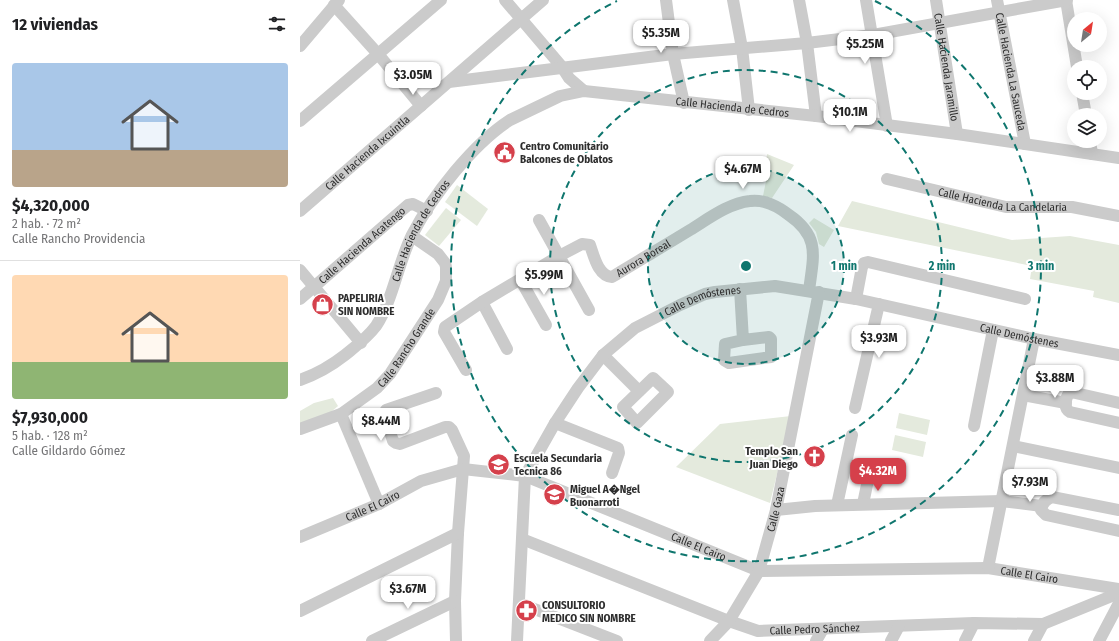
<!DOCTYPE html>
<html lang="es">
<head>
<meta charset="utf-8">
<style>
	:root { --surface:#fff; --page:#f2f2f2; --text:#202124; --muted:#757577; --line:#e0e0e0; --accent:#d5404b }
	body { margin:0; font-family:"Fira Sans Condensed",sans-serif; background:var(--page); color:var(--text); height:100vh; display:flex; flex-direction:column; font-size:15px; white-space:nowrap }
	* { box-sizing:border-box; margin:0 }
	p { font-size:13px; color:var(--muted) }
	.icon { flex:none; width:22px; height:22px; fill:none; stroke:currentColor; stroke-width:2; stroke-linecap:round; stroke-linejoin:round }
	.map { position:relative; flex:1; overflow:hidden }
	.side { display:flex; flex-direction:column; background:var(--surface); width:300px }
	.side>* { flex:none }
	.needle { width:26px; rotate:30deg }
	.tools { position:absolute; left:767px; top:12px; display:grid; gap:8px }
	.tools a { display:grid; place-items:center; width:40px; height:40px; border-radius:50%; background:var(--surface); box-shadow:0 4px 16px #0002; font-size:20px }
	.price { position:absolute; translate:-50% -34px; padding:0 9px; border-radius:8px; background:#fff; color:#222; font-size:13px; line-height:26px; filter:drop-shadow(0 1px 2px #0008) }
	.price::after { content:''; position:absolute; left:50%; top:24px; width:12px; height:9px; margin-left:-6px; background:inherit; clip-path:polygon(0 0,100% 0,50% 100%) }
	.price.selected { background:var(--accent); color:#fff }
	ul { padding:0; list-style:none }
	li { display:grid; align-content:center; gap:8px; height:212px; padding:0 12px }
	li+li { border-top:1px solid var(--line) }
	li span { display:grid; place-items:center; height:124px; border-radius:4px; color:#555 }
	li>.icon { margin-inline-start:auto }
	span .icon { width:72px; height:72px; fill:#fffc; stroke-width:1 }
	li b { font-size:17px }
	h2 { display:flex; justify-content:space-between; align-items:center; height:48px; padding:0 12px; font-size:17px }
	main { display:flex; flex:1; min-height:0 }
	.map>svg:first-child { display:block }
	.green { fill:#e4eadd }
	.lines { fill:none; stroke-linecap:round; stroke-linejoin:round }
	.minor { stroke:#cbcbcb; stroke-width:12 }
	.ring { fill:none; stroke:#0f766e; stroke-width:2; stroke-dasharray:7 5 }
	.labels { text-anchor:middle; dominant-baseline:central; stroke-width:4; stroke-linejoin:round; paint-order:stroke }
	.street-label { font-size:11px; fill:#2e2e2e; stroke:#fff }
	.poi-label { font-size:11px; font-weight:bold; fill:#2e2e2e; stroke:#fff; text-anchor:start }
	.centre { fill:#0f766e; stroke:#fff; stroke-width:2 }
	.ring-label { font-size:12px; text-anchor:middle; font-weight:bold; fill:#0f766e; stroke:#fff; stroke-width:4; stroke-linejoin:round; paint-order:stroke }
</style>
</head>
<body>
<main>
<section class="side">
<h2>12 viviendas<svg class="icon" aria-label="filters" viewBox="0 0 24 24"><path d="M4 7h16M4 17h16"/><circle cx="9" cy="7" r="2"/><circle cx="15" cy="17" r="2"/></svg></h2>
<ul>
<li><span style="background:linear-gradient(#a9c7e8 70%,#b9a48a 0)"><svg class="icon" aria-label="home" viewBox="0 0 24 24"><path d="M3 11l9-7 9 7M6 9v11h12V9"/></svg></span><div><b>$4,320,000</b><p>2 hab. · 72 m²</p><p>Calle Rancho Providencia</p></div></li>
<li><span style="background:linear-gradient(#ffd9b3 70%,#8fb573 0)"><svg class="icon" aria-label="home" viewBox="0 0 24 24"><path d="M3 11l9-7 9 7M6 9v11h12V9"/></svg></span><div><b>$7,930,000</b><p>5 hab. · 128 m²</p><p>Calle Gildardo Gómez</p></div></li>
</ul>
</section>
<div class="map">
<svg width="819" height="641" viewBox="0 0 819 641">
	<rect width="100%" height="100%" fill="#fff"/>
	<!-- green -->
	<g class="green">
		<polygon points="467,154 494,165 472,198 463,196 467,176 465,174"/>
		<polygon points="157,185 188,209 177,226 145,202"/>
		<polygon points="552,201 712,240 770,236 819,245 819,303 793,297 794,291 730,279 732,266 538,226"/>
		<polygon points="146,208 161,220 139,246 125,235"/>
		<polygon points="514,218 534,230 524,247 519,244 516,232 509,223"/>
		<polygon points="33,398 38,406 31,412 0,425 0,411 14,403"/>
		<polygon points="599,413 630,420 627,435 596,428"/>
		<polygon points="491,416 470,503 376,467 420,424"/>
		<polygon points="595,435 626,442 623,457 592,450"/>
	</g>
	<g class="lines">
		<!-- minor -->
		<g class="minor">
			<polyline points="205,0 262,67 269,78 284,91"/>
			<polyline points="366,0 373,54 384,103"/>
			<polyline points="433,0 442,48 449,110"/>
			<polyline points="499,0 507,43 516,116"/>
			<polyline points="566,0 587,126"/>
			<path id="s1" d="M636,0L657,134"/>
			<path id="s2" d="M697,0L725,144"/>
			<polyline points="766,0 777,67"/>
			<polyline points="34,5 78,54 121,106"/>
			<polyline points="0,46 39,0"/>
			<polyline points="149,82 373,54 507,43 573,35 767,0"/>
			<polyline points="782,93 786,115"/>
			<polyline points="0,121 141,0"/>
			<polyline points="790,141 792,154"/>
			<path id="s3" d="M587,179L706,207H772L819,216"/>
			<path id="s4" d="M0,211L243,0"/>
			<polyline points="239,220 289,310"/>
			<polyline points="0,270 61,343"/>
			<polyline points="220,279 246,325"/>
			<polyline points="440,289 443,340 425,344 424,360 429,363 471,357 471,339 469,337 443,340"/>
			<path id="s5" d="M0,299L108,205L113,204L127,211"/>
			<polyline points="556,299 562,267 564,263 568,262 725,299"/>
			<polyline points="182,302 207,349"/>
			<polyline points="303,355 339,391"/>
			<path id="s6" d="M166,370L144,332L145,327L182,302L259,256L282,244L290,245C294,256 298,276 312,277C338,261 364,246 390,230C408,219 429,203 450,201C464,199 479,207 489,215C521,237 513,257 509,291"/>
			<polygon points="353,378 368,392 337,423 323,407"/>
			<path id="s7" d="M0,380C17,374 31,366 45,355C56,346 67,338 76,326C93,300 98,263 112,235C132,196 173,144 210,120L260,96L284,91L516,116L657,134L819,158"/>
			<polyline points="136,393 86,410 84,413 93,441 96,443 100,444 145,427 149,427 152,430 164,456 158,533 155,601 156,641"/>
			<polyline points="723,395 766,403"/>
			<path d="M819,403L771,392C765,396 763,408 770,412L819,423"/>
			<polyline points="555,408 579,304"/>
			<polyline points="41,414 79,504"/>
			<polyline points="255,423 318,448 319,453 312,473"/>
			<polyline points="674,426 693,330"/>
			<path id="s8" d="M0,429L41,414L77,388L90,374L138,300L146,281V267L145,263L138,254L112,236"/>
			<polyline points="713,446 819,468"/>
			<polyline points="563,504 569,475"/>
			<polyline points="537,505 552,435"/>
			<polyline points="476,510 515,506 701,501 742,506"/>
			<path d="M819,510L752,497C746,499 742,504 741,510L746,515L819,531"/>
			<path id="s9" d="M0,537L79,504L121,481L163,469L225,476L459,571L688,568L819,589"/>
			<path id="s10" d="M222,539L429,621L458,631L674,623L743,624L819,593"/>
			<polyline points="688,568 734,339"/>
			<polyline points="219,603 317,641"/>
			<polyline points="0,611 158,533"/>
			<polyline points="72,641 155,601"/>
			<path id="s11" d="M217,641L225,476L255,423L278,388L303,355L335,328L380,305L405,294L415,292L475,286L556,299L734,339L819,355"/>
			<path id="s12" d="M410,641L429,621L459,571L476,510L519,292"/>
			<polyline points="516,641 523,629"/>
			<polyline points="591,641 599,626"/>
			<polyline points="665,641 674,623"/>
			<polyline points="734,641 743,624"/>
			<polyline points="799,641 819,603"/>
		</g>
	</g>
	<!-- distance rings -->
	<circle cx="446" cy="266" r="98" fill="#0f766e" fill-opacity=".12"/>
	<g class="ring">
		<circle cx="446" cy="266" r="98"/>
		<circle cx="446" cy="266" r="196"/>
		<path d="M575 1A295 295 0 1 1 317 1"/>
	</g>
	<!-- icons -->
	<defs>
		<symbol id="civic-disc" viewBox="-11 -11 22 22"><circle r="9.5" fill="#d5404b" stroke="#fff"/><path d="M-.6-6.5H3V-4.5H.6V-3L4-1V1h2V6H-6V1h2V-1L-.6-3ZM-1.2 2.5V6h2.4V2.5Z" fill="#fff"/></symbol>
		<symbol id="shop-disc" viewBox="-11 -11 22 22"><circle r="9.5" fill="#d5404b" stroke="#fff"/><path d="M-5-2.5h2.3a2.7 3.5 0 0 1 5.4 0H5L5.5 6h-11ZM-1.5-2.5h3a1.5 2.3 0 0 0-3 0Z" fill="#fff"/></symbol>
		<symbol id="church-disc" viewBox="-11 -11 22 22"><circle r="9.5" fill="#d5404b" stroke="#fff"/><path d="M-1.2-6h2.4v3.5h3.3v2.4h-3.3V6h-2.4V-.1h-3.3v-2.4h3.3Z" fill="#fff"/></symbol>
		<symbol id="school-disc" viewBox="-11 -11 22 22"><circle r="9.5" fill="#d5404b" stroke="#fff"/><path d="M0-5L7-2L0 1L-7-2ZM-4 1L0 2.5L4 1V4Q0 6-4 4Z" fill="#fff"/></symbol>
		<symbol id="pharmacy-disc" viewBox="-11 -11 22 22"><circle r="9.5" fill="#d5404b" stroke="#fff"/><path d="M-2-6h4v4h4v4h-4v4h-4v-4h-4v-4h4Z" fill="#fff"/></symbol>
	</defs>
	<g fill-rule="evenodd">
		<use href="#civic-disc" x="192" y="140" width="25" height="25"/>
		<use href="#shop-disc" x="10" y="292" width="25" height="25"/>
		<use href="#church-disc" x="502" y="444" width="25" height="25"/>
		<use href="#school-disc" x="186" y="452" width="25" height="25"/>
		<use href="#school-disc" x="242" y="482" width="25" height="25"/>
		<use href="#pharmacy-disc" x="214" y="598" width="25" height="25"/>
	</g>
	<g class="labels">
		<!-- street labels -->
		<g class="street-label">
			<text stroke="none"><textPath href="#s1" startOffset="68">Calle Hacienda Jaramillo</textPath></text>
			<text stroke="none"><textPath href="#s2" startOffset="73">Calle Hacienda La Sauceda</textPath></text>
			<text stroke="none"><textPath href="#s7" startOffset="574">Calle Hacienda de Cedros</textPath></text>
			<text stroke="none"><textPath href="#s4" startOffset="89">Calle Hacienda Ixcuintla</textPath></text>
			<text stroke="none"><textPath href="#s3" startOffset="118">Calle Hacienda La Candelaria</textPath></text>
			<text stroke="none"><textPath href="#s7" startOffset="200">Calle Hacienda de Cedros</textPath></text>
			<text stroke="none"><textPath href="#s5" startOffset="82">Calle Hacienda Acatengo</textPath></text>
			<text stroke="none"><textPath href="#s6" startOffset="295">Aurora Boreal</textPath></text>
			<text stroke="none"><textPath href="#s11" startOffset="425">Calle Demóstenes</textPath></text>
			<text stroke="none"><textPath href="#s11" startOffset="749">Calle Demóstenes</textPath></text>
			<text stroke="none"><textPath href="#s8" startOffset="138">Calle Rancho Grande</textPath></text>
			<text stroke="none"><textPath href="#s9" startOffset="79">Calle El Cairo</textPath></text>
			<text stroke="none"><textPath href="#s12" startOffset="150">Calle Gaza</textPath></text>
			<text stroke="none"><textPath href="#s9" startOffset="427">Calle El Cairo</textPath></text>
			<text stroke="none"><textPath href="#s9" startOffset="763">Calle El Cairo</textPath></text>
			<text stroke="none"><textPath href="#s10" startOffset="310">Calle Pedro Sánchez</textPath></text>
		</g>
		<!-- poi labels -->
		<g class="poi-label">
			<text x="220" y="146">Centro Comunitario<tspan x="220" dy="13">Balcones de Oblatos</tspan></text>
			<text x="38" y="298">PAPELIRIA<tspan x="38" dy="13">SIN NOMBRE</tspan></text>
			<text x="498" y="451" text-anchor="end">Templo San<tspan x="498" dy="13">Juan Diego</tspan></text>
			<text x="214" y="458">Escuela Secundaria<tspan x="214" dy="13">Tecnica 86</tspan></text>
			<text x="270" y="489">Miguel A�Ngel<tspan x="270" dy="13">Buonarroti</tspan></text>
			<text x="242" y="605">CONSULTORIO<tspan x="242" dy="13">MEDICO SIN NOMBRE</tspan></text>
		</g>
	</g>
	<circle cx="446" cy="266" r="6" class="centre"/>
	<g class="ring-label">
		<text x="544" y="270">1 min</text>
		<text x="642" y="270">2 min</text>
		<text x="741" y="270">3 min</text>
	</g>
</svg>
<div class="tools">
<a><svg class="needle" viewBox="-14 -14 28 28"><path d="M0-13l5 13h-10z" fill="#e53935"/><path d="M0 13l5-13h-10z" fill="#757577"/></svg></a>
<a><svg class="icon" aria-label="locate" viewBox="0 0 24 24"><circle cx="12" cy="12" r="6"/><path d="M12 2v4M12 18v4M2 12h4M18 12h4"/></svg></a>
<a><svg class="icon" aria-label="layers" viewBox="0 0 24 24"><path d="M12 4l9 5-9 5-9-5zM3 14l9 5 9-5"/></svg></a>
</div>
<b class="price" style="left:361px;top:54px">$5.35M</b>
<b class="price" style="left:565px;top:65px">$5.25M</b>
<b class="price" style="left:113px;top:96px">$3.05M</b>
<b class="price" style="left:550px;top:133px">$10.1M</b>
<b class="price" style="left:443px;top:190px">$4.67M</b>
<b class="price" style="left:244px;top:296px">$5.99M</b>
<b class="price" style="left:579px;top:359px">$3.93M</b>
<b class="price" style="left:755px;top:399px">$3.88M</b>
<b class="price" style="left:81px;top:442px">$8.44M</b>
<b class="price selected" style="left:578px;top:492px">$4.32M</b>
<b class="price" style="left:730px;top:503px">$7.93M</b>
<b class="price" style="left:108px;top:610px">$3.67M</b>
</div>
</main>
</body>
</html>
